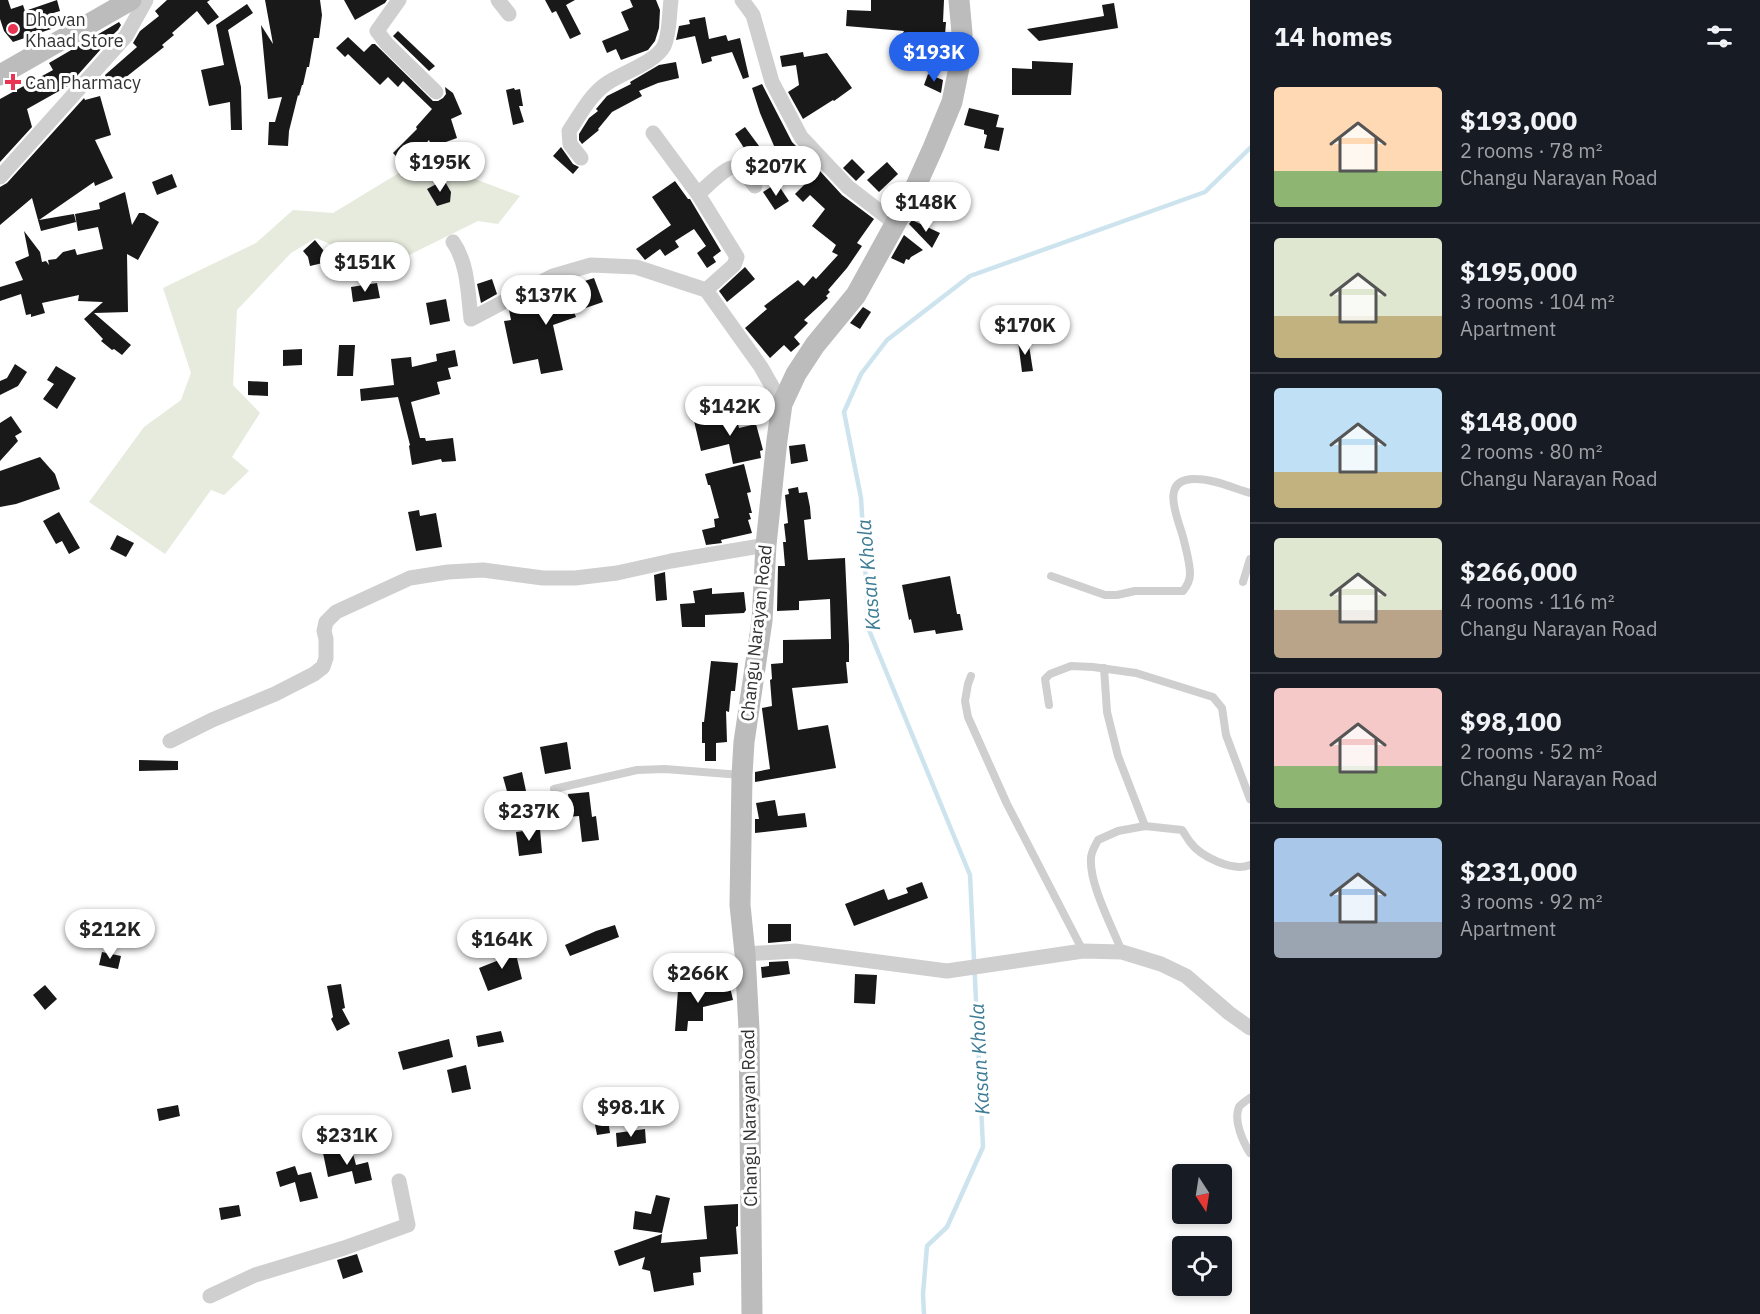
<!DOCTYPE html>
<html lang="en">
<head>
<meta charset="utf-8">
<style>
	:root { --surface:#171b24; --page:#242831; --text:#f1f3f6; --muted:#9ea1a6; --line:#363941; --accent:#2563eb }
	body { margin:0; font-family:"IBM Plex Sans",sans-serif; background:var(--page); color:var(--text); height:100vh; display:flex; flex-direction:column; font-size:22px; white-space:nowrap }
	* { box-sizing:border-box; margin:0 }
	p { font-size:20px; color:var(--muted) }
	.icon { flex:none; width:33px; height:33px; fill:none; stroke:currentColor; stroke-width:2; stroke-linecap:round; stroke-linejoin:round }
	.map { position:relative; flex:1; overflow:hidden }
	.side { display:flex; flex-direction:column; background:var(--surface); width:510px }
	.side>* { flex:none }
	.needle { width:39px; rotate:168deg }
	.tools { position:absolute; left:1172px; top:1164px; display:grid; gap:12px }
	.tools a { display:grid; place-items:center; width:60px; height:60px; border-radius:6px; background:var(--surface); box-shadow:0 3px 9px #0003; font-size:30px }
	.price { position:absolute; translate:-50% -51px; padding:0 14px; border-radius:21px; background:#fff; color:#222; font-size:20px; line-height:39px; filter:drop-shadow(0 2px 3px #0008) }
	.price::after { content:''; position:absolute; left:50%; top:36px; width:18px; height:14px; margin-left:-9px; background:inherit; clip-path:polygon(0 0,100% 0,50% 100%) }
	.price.active { background:var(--accent); color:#fff }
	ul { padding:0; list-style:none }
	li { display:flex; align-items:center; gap:18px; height:150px; padding:0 24px }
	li+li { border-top:2px solid var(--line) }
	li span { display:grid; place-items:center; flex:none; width:168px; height:120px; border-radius:6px; color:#555 }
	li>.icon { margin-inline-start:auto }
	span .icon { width:72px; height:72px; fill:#fffc; stroke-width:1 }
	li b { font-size:26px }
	h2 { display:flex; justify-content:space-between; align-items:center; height:72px; padding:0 24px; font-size:26px }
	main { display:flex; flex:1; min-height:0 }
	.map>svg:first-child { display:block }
	.green { fill:#e6ebdd }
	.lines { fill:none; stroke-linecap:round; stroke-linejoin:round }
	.stream { stroke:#cde4ee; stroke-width:4.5 }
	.building { fill:#191919 }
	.lane { stroke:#cfcfcf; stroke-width:8 }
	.street { stroke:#cfcfcf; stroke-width:15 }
	.secondary { stroke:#bcbcbc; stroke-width:21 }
	.poi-dot { fill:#e83452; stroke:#fff; stroke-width:2 }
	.labels { text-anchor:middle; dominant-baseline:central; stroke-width:6; stroke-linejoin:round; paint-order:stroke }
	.poi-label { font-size:18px; fill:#323232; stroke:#fff; text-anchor:start }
	.street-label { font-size:18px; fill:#323232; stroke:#fff }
	.water-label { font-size:20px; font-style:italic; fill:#3d7c96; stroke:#fff }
</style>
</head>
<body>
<main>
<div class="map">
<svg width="1250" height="1314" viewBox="0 0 1250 1314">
	<rect width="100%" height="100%" fill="#fff"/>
	<!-- green -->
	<polygon class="green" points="422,159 520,196 498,224 478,221 397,261 337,247 316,238 291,253 237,310 233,385 260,413 232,457 249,471 224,495 211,490 165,554 89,502 144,427 181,400 191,373 163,288 256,243 293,210 333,213"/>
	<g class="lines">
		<!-- stream -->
		<polyline class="stream" points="924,1314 923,1294 927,1246 947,1227 983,1147 970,875 869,630 861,498 844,412 861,374 887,340 970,276 1205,192 1250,148"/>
	</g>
	<!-- building -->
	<g class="building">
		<polygon points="0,0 8,0 11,9 23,5 25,11 57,0 60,11 50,14 54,28 13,42 4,31 0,19"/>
		<polygon points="167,0 210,0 207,2 219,17 208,25 197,11 172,33 174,35 162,45 164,47 111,89 105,75 137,47 133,43 140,31 159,16 155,11"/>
		<polygon points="265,0 320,0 322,15 319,38 314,38 309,67 307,67 303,85 302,85 299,96 298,95 289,131 288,146 268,145 269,122 275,122 282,97 268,99 261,25 273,44"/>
		<polygon points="344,0 387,0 385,3 355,20"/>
		<polygon points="545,0 575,0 566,5 581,34 570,39 556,11 552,13"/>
		<polygon points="630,0 656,0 660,10 659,28 655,41 648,50 621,60 616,49 607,53 602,41 629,30 621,12 633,7"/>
		<polygon points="871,0 944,0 943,22 946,22 944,49 924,48 925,34 903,33 904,31 846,26 847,10 871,11"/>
		<polygon points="1114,3 1118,28 1039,41 1027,29 1104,16 1102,5"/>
		<polygon points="247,4 253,13 228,30 241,87 242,130 231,130 230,102 209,106 201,70 224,65 216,25"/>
		<polygon points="705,17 709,39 726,35 728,41 740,38 749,77 743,79 732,52 711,57 712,61 702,64 695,36 676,40 679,26 690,24 689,20"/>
		<polygon points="119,22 121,25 118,30 100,47 101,49 68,86 27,109 32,127 0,162 0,99 53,70 49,63"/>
		<polygon points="398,31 435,66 429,71 393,36"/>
		<polygon points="348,37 364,52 372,44 375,44 433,101 438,101 443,98 446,94 445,87 453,93 462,114 451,119 457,138 432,147 429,140 405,165 393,153 417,129 416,127 432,109 403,81 398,87 388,77 380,85 348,54 345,57 336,48"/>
		<polygon points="803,52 804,57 827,53 852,88 834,101 833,100 803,119 788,92 799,85 796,65 782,67 780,56"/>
		<polygon points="1032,61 1073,63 1071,95 1012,95 1012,68 1032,69"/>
		<polygon points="676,62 679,78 658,83 639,91 642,96 612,112 598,129 599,130 582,144 579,140 579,134 589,118 598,111 596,109 607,96 631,84 630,82 659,65"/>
		<polygon points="928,74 943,80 941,93 924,85"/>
		<polygon points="762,84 792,142 798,148 780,160 760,113 752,88"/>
		<polygon points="514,88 515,90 520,89 523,106 519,106 524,122 513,125 506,90"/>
		<polygon points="100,96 111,135 95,140 113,178 95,186 94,182 39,220 74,214 76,222 41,231 32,198 0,225 0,187 7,183 84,98 85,100"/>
		<polygon points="969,108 999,115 996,127 1004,128 999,151 984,148 987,135 984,134 984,130 964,125"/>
		<polygon points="745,127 773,165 760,173 735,134"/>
		<polygon points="561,147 573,164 579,167 573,174 553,156"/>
		<polygon points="852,159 865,172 856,181 843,168"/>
		<polygon points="887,162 898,174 879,192 867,180"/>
		<polygon points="819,170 842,195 874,219 857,243 862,246 847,268 828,290 830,292 826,296 828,298 804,320 808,323 794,337 800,344 791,352 784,345 770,358 745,328 767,309 764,306 798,280 804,286 813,276 816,279 838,255 832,252 836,245 812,226 825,209 810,195 803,202 795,194"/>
		<polygon points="172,174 177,187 157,195 152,182"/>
		<polygon points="444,180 451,192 450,202 437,206 427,189"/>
		<polygon points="675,181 688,199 690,199 721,251 713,257 716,262 707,268 697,253 706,246 694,229 675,241 679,247 665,256 660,249 645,260 636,249 671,225 652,197"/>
		<polygon points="777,183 789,201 775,210 763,192"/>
		<polygon points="125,192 132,225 139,213 144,213 159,222 138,260 127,254 128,312 94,313 131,345 122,355 114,349 112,350 101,341 103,339 84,319 103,302 78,301 79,295 42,303 45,313 31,317 31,314 26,315 21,294 0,301 0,287 23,280 15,262 29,256 24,231 40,252 42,262 46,261 49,265 48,260 56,259 63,252 75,249 77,255 103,249 98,227 78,231 75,214 100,209 99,203"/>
		<polygon points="912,220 940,233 932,248 909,224"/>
		<polygon points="904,235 923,250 911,257 909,260 906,259 904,264 891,258"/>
		<polygon points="315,240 324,251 327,262 310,266 308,257 303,251"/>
		<polygon points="745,267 755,279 727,302 719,291"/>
		<polygon points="594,278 603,302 574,312 576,317 553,325 563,370 541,374 538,359 513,364 504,321 511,320 509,310 514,308 535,303 534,298 546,296 547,302 575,293 572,285"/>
		<polygon points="492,279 497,294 481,303 477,284"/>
		<polygon points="377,283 380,298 353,302 351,287"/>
		<polygon points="446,299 450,321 430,325 426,303"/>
		<polygon points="863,307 871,312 860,329 850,323"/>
		<polygon points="1028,339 1033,371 1022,372 1018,341"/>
		<polygon points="339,345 355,345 353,376 337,376"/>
		<polygon points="302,349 302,365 283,366 283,350"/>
		<polygon points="455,350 458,366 448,368 451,379 437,382 440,394 411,402 420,438 425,438 426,441 453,438 456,461 442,462 441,459 412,465 409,446 410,445 398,397 361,401 360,389 394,385 391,359 411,357 412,367 437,361 436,354"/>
		<polygon points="15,364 27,372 18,386 0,395 0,381 7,378"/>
		<polygon points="56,366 76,378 57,409 43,399 54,384 47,380"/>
		<polygon points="248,381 268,382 268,396 248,395"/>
		<polygon points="735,411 739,428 756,424 763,450 760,451 761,458 733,464 729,444 701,451 694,421"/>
		<polygon points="11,416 22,432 15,436 18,441 0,461 0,423"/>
		<polygon points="805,444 808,461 791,464 789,446"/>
		<polygon points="40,457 55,474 60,489 16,504 0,507 0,471"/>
		<polygon points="744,464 751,492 747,493 752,513 749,513 751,519 748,520 752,533 721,540 722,543 706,545 702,530 715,527 714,519 719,518 710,485 708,485 705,474"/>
		<polygon points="798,487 799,493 807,492 810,507 811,519 804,520 808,560 845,558 849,645 849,662 846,662 848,683 792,688 798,730 828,725 836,768 755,782 755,772 770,769 762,709 762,708 772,706 770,680 772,679 771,664 783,663 783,640 831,639 830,599 799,601 799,610 777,611 778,566 785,566 783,542 786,542 784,524 788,523 785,495 789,494 788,489"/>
		<polygon points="419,510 420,516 436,513 442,547 416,551 408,512"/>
		<polygon points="59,512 80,548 69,554 62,541 56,544 43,521"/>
		<polygon points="117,535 134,543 126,557 110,549"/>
		<polygon points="665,572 667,600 656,601 654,575"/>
		<polygon points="950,576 957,614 960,614 963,630 936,634 935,630 914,633 911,619 909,620 902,585"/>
		<polygon points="712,588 712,594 744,592 746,610 744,613 705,615 705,627 682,627 680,604 695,603 693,591"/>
		<polygon points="711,661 738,663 735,691 731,691 729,712 726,711 727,742 716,743 716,761 705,761 705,743 702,743 702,722 704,722"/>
		<polygon points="567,742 571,769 545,774 540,747"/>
		<polygon points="139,760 178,761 178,770 139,771"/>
		<polygon points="522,772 526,791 508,795 503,777"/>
		<polygon points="589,792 592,817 596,816 599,840 582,842 579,816 555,818 556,825 538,828 535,808 569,802 568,794"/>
		<polygon points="775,800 778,816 805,813 807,827 755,833 755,819 759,819 756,803"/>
		<polygon points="540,829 542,853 519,856 516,832"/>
		<polygon points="922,882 928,898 854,926 845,904 884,889 888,900 908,893 906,888"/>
		<polygon points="768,924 791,924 791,941 768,943"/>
		<polygon points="615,925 619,937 570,956 565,945 596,931"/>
		<polygon points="514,946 522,979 488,991 479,968 499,960 497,951"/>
		<polygon points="102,952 121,956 118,969 99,965"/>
		<polygon points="788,961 790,974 762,978 761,967 769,966 769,962"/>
		<polygon points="855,974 877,975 875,1004 854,1003"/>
		<polygon points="341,984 345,1008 342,1009 350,1024 337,1031 331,1019 333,1017 327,986"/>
		<polygon points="45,985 57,999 45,1010 33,995"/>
		<polygon points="703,985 703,991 718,987 718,989 730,987 733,1000 703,1007 703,1021 688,1021 687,1031 675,1031 678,990"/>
		<polygon points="501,1031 504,1042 478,1047 476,1036"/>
		<polygon points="449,1039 453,1057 403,1070 398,1052"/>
		<polygon points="466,1065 471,1089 452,1093 447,1070"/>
		<polygon points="178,1105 180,1116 159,1121 157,1109"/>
		<polygon points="606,1107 610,1133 597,1135 592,1109"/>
		<polygon points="645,1129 646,1143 617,1147 616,1133"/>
		<polygon points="334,1150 335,1154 352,1150 356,1165 368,1162 372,1180 355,1184 352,1171 328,1177 323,1153"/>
		<polygon points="295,1166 298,1175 311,1172 318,1198 300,1202 295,1182 280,1187 276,1172"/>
		<polygon points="656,1195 670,1198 662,1233 633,1229 635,1211 651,1214"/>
		<polygon points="738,1204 738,1226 736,1227 738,1254 700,1257 701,1272 693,1273 694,1285 654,1292 650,1271 642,1269 645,1257 619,1266 614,1251 662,1234 661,1243 707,1239 704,1206"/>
		<polygon points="239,1205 241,1216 221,1220 219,1208"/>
		<polygon points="357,1254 363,1272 343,1279 337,1260"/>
	</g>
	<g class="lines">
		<!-- lane -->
		<g class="lane">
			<path d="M1051,576L1105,595H1117L1135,591H1183C1187,586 1190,581 1190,574C1190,563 1186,549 1183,537C1178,518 1158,478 1196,479C1214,479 1233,488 1250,493"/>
			<polyline points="1243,582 1250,559"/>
			<polyline points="1104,668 1107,712 1118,756 1145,826"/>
			<polyline points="971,676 968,684 965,701 968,717 1007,804 1083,951"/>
			<polyline points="1049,705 1045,679 1050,674 1071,666 1093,667 1136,673 1213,697 1222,708 1226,735 1250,799"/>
			<polyline points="554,789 637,770 665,769 741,775"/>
			<path d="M1122,952C1112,926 1089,884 1091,858C1091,852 1095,846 1098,840L1118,831L1145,826L1182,830C1185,834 1187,838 1190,842C1201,857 1233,872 1250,865"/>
			<path d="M1250,1098C1246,1101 1242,1103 1239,1107C1233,1120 1243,1142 1250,1153"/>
		</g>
		<!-- street -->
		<g class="street">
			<polyline points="399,0 377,31 387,44 436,92"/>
			<polyline points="498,0 509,14"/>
			<polyline points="742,0 753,15 772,82 801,137 848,187 896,224"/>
			<polyline points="653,133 698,194 737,257 734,265 706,290"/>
			<path d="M581,158L570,144L569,131C580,115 590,95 606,84C621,73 655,63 664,46C670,33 669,14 671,0"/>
			<polyline points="0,177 126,36 146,0"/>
			<path d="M698,194C707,187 728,163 738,168C745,171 751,181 755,186"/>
			<path d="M453,242C468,263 468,294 471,319L553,276L591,265L636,267L706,290L761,367L782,404"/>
			<polyline points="170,741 212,720 275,694 314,674 323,667 326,658 326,639 324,631 326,622 336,612 410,578 448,572 483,570 543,578 575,578 617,573 671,561 766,545"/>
			<polyline points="745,954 795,951 947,971 1083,951 1122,952 1161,964 1186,976 1229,1013 1250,1028"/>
			<polyline points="210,1296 255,1275 344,1248 408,1225 399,1181"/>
		</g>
		<!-- secondary -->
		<g class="secondary">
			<polyline points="0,75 131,0"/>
			<polyline points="752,1314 749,1029 745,954 740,905 742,775 744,742 762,621 766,545 777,440 782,404 796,374 815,345 856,295 915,188 933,148 952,102 962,53 962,33 959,0"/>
		</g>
	</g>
	<!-- markers -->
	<g class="poi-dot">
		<circle cx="13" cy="29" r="6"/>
		<path d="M10 73h6v6h6v6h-6v6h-6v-6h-6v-6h6z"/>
	</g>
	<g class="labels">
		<!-- poi labels -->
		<g class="poi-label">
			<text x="25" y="19">Dhovan<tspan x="25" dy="21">Khaad Store</tspan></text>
			<text x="25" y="82">Can Pharmacy</text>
		</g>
		<!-- street labels -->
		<g class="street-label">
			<text transform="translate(756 633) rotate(-84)">Changu Narayan Road</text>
			<text transform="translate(749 1118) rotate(-91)">Changu Narayan Road</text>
		</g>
		<!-- water labels -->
		<g class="water-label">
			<text transform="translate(868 575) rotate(-95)">Kasan Khola</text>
			<text transform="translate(979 1059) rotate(-93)">Kasan Khola</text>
		</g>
	</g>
</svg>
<div class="tools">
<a><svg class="needle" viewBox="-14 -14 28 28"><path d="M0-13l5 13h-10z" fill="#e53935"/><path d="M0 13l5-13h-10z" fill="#9ea1a6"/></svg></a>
<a><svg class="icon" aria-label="locate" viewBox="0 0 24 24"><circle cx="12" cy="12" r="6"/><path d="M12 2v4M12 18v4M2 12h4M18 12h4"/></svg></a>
</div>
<b class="price active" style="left:934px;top:83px">$193K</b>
<b class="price" style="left:440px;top:193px">$195K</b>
<b class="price" style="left:776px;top:197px">$207K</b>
<b class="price" style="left:926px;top:233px">$148K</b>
<b class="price" style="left:365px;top:293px">$151K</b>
<b class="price" style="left:546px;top:326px">$137K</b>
<b class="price" style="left:1025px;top:356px">$170K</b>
<b class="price" style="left:730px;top:437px">$142K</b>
<b class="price" style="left:529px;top:842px">$237K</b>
<b class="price" style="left:110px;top:960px">$212K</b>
<b class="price" style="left:502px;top:970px">$164K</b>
<b class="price" style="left:698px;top:1004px">$266K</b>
<b class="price" style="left:631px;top:1138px">$98.1K</b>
<b class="price" style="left:347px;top:1166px">$231K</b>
</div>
<section class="side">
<h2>14 homes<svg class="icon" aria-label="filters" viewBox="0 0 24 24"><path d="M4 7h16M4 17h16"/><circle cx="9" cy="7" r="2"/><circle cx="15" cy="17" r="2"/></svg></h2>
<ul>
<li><span style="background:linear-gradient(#ffd9b3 70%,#8fb573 0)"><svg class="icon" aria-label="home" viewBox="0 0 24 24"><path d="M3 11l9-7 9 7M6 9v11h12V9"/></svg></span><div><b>$193,000</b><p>2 rooms · 78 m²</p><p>Changu Narayan Road</p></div></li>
<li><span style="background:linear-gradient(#dfe7d0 65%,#c2b280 0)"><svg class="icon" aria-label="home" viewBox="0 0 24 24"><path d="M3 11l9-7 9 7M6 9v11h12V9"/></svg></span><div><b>$195,000</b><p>3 rooms · 104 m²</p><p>Apartment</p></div></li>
<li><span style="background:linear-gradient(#bfe0f5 70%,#c2b280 0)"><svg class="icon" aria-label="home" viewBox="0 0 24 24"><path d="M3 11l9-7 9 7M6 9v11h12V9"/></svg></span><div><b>$148,000</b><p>2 rooms · 80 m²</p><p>Changu Narayan Road</p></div></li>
<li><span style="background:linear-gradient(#dfe7d0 60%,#b9a48a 0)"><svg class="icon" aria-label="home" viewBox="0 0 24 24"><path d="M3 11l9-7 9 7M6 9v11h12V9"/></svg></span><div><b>$266,000</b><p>4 rooms · 116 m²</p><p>Changu Narayan Road</p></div></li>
<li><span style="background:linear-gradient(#f6c9c9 65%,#8fb573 0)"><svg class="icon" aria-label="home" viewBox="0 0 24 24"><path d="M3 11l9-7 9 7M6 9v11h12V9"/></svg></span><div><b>$98,100</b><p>2 rooms · 52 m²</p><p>Changu Narayan Road</p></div></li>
<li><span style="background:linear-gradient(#a9c7e8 70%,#9aa5b1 0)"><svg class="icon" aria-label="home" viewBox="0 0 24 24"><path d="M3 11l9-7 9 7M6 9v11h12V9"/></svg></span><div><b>$231,000</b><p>3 rooms · 92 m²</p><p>Apartment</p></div></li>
</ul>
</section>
</main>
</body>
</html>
